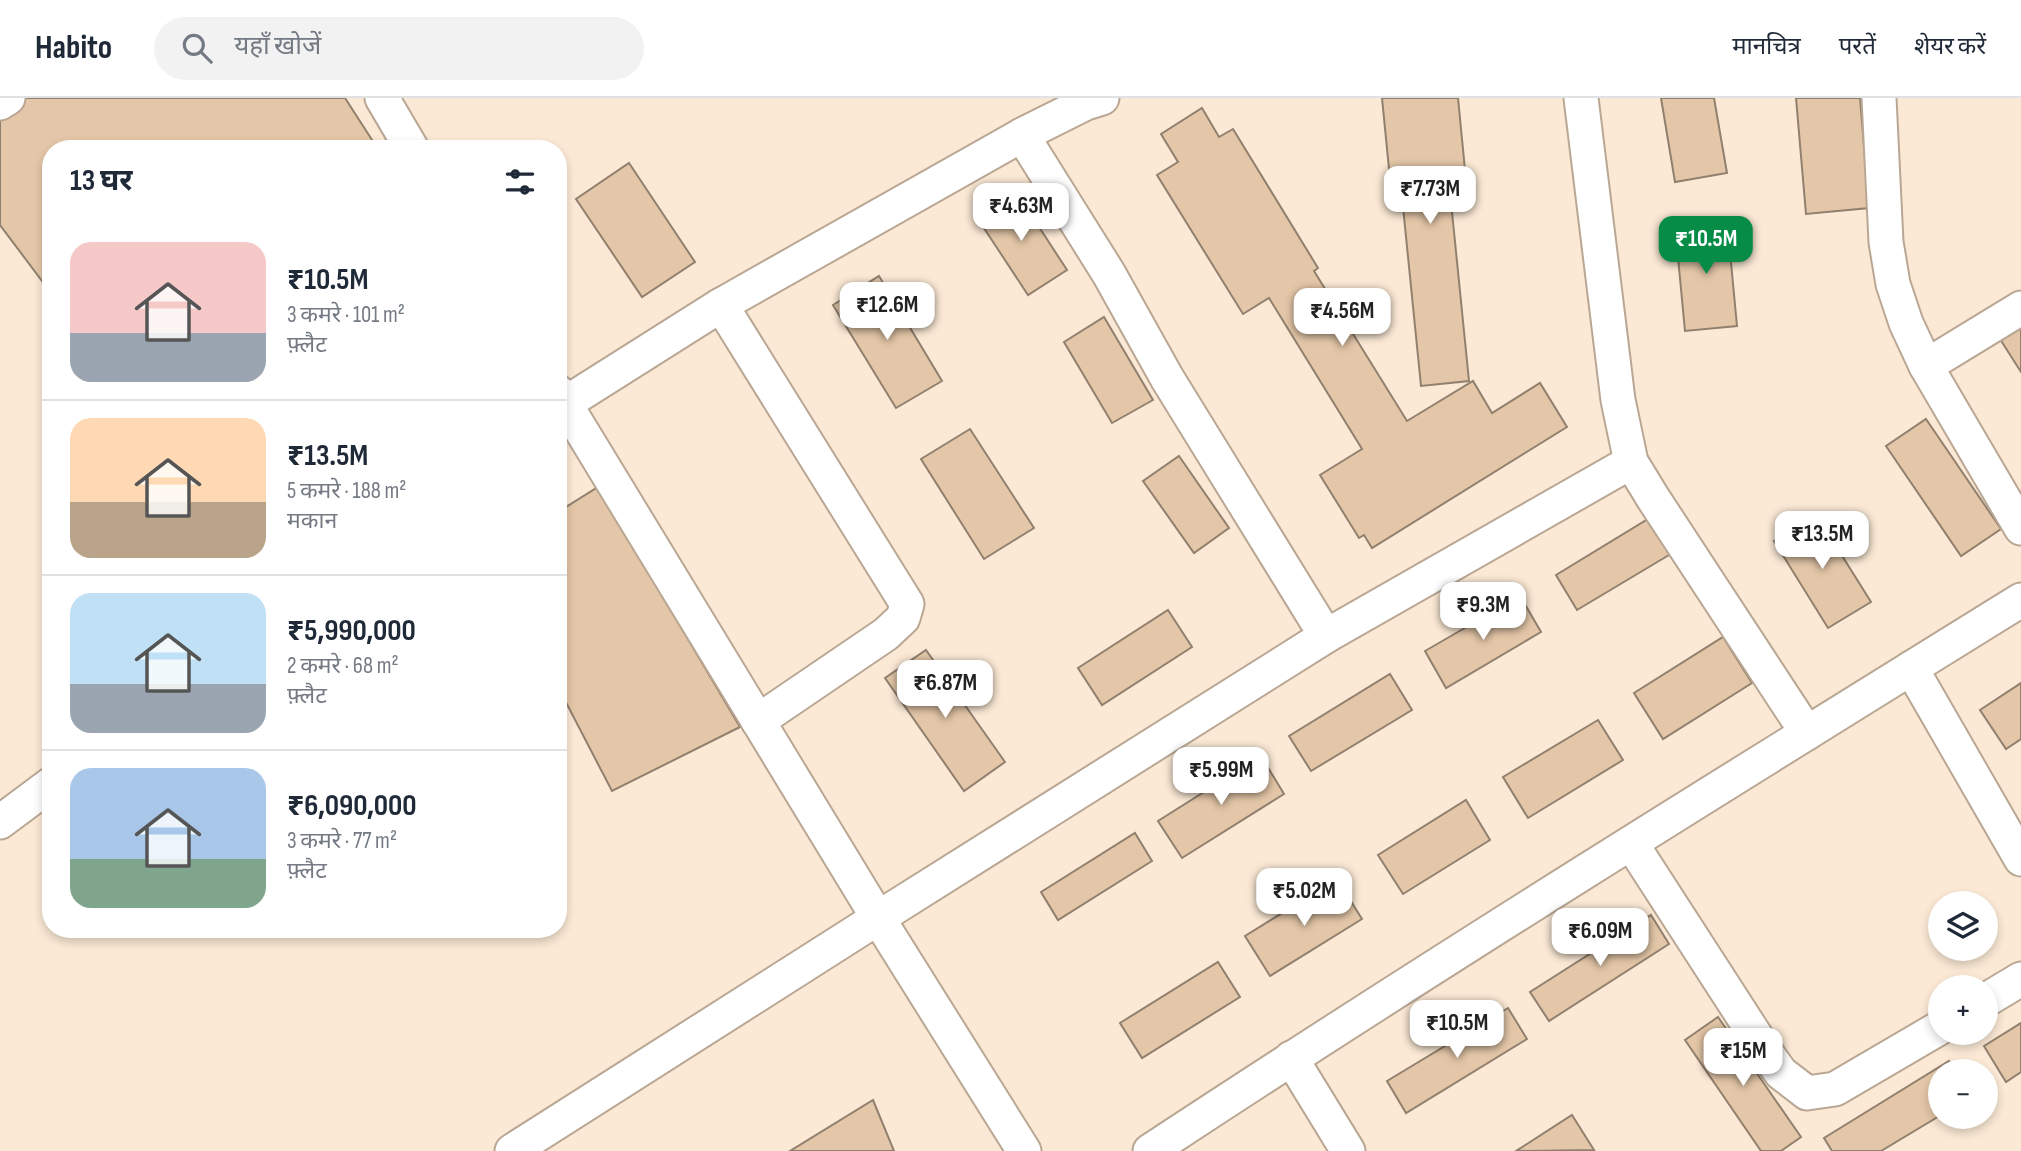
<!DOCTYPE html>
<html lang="hi">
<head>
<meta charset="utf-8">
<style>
	:root { --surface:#fff; --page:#f2f2f3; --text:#1f2937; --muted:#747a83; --line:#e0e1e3; --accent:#078c48 }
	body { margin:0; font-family:"Sofia Sans Condensed","Noto Sans Devanagari",sans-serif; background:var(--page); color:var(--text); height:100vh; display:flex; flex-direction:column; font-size:26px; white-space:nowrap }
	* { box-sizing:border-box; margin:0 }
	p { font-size:23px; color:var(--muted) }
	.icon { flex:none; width:38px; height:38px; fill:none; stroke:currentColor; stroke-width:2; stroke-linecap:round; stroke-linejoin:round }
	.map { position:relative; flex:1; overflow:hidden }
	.drawer { position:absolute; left:42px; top:42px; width:525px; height:798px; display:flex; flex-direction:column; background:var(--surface); border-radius:28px; box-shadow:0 4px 10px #0003 }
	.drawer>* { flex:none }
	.controls { position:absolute; left:1928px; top:793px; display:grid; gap:14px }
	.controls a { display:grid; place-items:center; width:70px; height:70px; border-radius:50%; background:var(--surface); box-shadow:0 4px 10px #0003; font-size:35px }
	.price { position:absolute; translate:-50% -60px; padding:0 16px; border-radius:14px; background:#fff; color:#222; font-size:23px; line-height:46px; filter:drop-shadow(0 2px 4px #0008) }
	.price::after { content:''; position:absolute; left:50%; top:42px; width:21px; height:16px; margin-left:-10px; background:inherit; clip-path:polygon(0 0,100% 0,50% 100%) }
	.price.selected { background:var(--accent); color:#fff }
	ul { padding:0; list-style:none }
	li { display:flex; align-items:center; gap:21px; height:175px; padding:0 28px }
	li+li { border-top:2px solid var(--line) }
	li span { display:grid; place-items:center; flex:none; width:196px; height:140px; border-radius:21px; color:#555 }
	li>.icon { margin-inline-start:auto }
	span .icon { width:84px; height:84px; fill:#fffc; stroke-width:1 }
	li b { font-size:30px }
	h2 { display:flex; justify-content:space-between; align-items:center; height:84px; padding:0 28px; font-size:30px }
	header { display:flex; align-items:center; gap:42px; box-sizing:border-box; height:98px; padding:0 35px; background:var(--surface); border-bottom:2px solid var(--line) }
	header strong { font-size:33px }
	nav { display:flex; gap:38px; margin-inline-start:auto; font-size:24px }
	.search { width:490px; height:63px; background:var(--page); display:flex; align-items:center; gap:18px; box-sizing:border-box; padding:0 24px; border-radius:38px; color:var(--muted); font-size:26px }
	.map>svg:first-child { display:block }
	.building { fill:#e4c7a8; stroke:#91806e; stroke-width:2 }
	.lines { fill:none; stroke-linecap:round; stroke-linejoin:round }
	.minor-casing { stroke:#b9a794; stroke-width:37 }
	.minor { stroke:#fff; stroke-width:33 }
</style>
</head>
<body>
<header>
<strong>Habito</strong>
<div class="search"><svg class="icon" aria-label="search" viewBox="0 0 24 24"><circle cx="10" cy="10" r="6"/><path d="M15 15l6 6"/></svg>यहाँ खोजें</div>
<nav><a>मानचित्र</a><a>परतें</a><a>शेयर करें</a></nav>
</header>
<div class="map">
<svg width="2021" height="1053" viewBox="0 0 2021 1053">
	<rect width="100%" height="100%" fill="#fbe9d5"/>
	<!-- building -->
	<g class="building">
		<polygon points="23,0 345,0 374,45 365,51 51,51 51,195 0,127 0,15"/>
		<polygon points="1382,0 1458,0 1466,82 1449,84 1469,283 1421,288 1401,89 1391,91"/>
		<polygon points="1661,0 1714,0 1727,75 1675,84"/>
		<polygon points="1796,0 1860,0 1869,110 1806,116"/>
		<polygon points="1202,10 1219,39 1233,31 1318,170 1314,173 1407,323 1473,283 1492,315 1540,285 1567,329 1372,450 1364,437 1359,440 1320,377 1362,351 1269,200 1243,216 1157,77 1178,64 1161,36"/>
		<polygon points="629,65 695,164 642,199 576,101"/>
		<polygon points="1015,92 1067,172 1028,197 976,118"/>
		<polygon points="1727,122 1737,228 1685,233 1675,128"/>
		<polygon points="879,178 942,283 896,310 833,207"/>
		<polygon points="1104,219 1153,302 1112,325 1064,244"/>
		<polygon points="2021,228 2021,274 2000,241"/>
		<polygon points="1926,321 2001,431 1961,458 1886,348"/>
		<polygon points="970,331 1034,430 984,461 921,361"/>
		<polygon points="1179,358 1229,430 1194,455 1143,383"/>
		<polygon points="598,389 740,629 612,693 558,589 558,414"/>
		<polygon points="1816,416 1871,504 1828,530 1774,443"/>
		<polygon points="1653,418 1674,454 1577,512 1556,477"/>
		<polygon points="1520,498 1541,534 1446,590 1425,553"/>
		<polygon points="1168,512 1192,549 1102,607 1078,570"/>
		<polygon points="1723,539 1752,585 1663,641 1634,595"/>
		<polygon points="926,552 1005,664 964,693 885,580"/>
		<polygon points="1390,576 1412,612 1311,673 1289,638"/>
		<polygon points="2021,585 2021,641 2006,651 1980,612"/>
		<polygon points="1598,622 1623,662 1528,720 1503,679"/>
		<polygon points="1261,658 1284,696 1182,760 1158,723"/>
		<polygon points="1466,702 1490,742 1403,796 1378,757"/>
		<polygon points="1135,735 1152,763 1058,822 1041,794"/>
		<polygon points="1337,781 1362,821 1270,878 1245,838"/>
		<polygon points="1651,817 1669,846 1549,923 1530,894"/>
		<polygon points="1218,864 1240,899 1142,960 1120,925"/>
		<polygon points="1508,910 1527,941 1406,1015 1387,983"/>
		<polygon points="1718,919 1801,1039 1781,1053 1761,1053 1685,942"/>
		<polygon points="2021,925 2021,974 2006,984 1984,948"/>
		<polygon points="1949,963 1954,973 1941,973 1941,1017 1881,1053 1832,1053 1824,1040"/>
		<polygon points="873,1002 894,1053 790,1053"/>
		<polygon points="1572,1017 1594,1052 1516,1053"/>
	</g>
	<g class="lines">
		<defs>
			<g id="minor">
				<polyline points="382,0 412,51"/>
				<polyline points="1581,0 1618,302 1631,364 1653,400 1807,635"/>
				<polyline points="1879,0 1886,144 1893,186 1906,225 1926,268 2021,430"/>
				<polyline points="0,5 8,0"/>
				<polyline points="1022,37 1109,176 1167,280 1326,538"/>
				<polyline points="721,207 907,506 903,520 886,536 758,623"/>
				<polyline points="1926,268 2021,210"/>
				<polyline points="558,294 878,820 1024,1053"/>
				<polyline points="558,310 721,207 1022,37 1086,5 1102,0"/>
				<polyline points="1911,570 2021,761"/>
				<polyline points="0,724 51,686"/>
				<polyline points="1631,745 1768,957 1781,975 1807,995 1835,991 1941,929"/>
				<polyline points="1986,902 2021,881"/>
				<polyline points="1291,960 1348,1053"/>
				<polyline points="512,1053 878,820 1326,538 1631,364"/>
				<path d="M1150,1053C1437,864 1729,683 2021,502"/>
			</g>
		</defs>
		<!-- minor casing -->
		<use href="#minor" class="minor-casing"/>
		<!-- minor -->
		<use href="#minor" class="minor"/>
	</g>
</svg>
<div class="controls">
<a><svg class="icon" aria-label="layers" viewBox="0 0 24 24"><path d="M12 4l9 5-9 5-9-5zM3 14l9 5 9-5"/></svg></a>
<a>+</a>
<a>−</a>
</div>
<b class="price" style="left:1430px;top:128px">₹7.73M</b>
<b class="price" style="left:1021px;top:145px">₹4.63M</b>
<b class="price selected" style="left:1706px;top:178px">₹10.5M</b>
<b class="price" style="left:887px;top:244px">₹12.6M</b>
<b class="price" style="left:1342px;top:250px">₹4.56M</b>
<b class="price" style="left:1822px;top:473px">₹13.5M</b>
<b class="price" style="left:1483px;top:544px">₹9.3M</b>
<b class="price" style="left:945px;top:622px">₹6.87M</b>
<b class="price" style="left:1221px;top:709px">₹5.99M</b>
<b class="price" style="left:1304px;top:830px">₹5.02M</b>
<b class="price" style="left:1600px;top:870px">₹6.09M</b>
<b class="price" style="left:1457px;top:962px">₹10.5M</b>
<b class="price" style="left:1743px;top:990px">₹15M</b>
<section class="drawer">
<h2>13 घर<svg class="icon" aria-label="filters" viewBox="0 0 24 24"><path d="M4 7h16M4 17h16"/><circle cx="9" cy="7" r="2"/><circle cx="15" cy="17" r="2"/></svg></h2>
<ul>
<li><span style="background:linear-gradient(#f6c9c9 65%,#9aa5b1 0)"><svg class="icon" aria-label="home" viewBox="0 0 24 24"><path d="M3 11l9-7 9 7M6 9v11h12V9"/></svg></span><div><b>₹10.5M</b><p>3 कमरे · 101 m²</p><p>फ़्लैट</p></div></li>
<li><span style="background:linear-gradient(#ffd9b3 60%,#b9a48a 0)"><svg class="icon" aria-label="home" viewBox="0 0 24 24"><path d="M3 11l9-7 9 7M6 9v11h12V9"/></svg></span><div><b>₹13.5M</b><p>5 कमरे · 188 m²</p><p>मकान</p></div></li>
<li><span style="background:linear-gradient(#bfe0f5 65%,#9aa5b1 0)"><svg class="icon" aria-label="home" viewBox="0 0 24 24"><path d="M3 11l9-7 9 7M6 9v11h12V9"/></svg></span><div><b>₹5,990,000</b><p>2 कमरे · 68 m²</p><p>फ़्लैट</p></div></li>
<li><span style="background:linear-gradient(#a9c7e8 65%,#7fa58c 0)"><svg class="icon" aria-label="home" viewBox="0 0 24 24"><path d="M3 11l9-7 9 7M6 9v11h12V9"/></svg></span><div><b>₹6,090,000</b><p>3 कमरे · 77 m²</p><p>फ़्लैट</p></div></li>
</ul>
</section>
</div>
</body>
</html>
